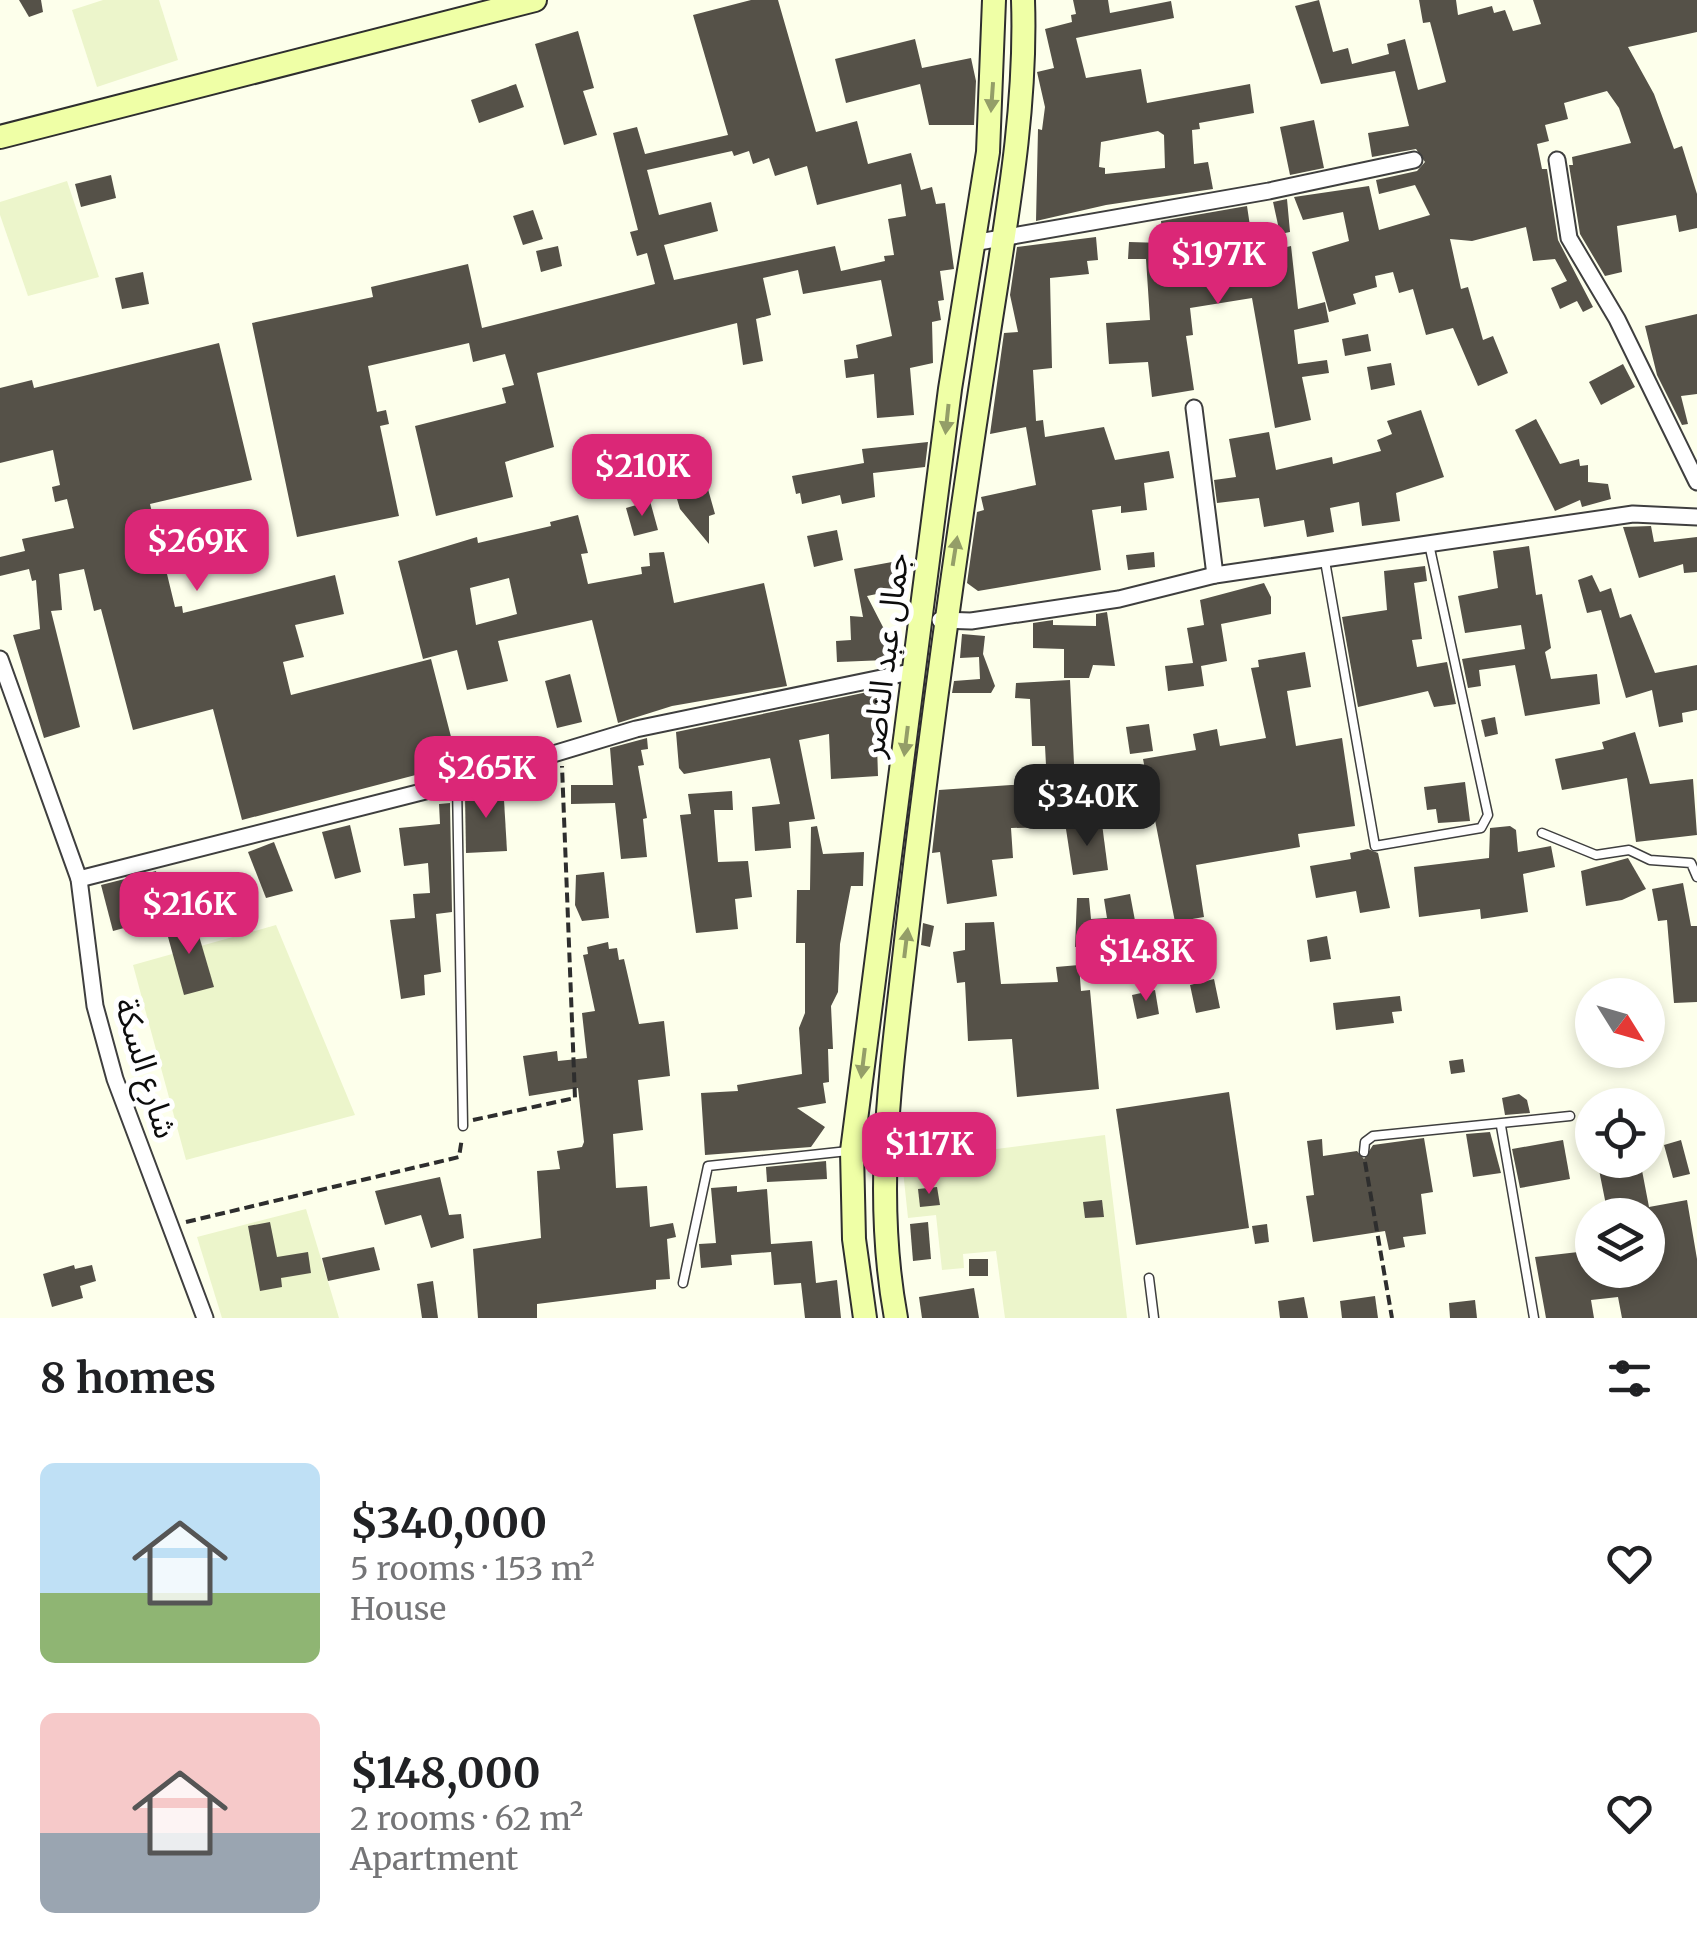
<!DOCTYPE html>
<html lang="en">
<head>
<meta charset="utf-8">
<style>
	:root { --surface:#fff; --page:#f2f2f2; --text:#202124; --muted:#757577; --accent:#db2777 }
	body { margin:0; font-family:Merriweather,"Noto Sans Arabic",serif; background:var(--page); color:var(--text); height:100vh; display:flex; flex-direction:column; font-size:38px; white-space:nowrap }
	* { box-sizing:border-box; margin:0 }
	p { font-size:32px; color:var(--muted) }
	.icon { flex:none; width:55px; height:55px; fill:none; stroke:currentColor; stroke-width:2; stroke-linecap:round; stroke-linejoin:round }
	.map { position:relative; height:1318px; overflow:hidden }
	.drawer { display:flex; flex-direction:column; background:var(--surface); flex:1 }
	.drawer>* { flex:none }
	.needle { width:65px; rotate:127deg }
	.buttons { position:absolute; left:1575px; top:978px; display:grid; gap:20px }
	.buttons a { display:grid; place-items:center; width:90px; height:90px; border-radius:50%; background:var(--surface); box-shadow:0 5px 15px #0003; font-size:50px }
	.price { position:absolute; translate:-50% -85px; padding:0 22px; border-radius:20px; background:var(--accent); color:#fff; font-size:32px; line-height:65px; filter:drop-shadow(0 2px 5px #0008) }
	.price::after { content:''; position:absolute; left:50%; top:60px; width:30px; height:22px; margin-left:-15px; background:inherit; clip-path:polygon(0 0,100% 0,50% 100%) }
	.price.on { background:#222; color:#fff }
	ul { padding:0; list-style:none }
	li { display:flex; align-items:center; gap:30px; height:250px; padding:0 40px }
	li span { display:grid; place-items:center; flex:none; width:280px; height:200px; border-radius:15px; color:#555 }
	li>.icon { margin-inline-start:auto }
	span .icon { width:120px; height:120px; fill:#fffc; stroke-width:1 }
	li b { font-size:42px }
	h2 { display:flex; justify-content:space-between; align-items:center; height:120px; padding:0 40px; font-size:42px }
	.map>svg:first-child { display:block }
	.farmland { fill:#ecf5cb }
	.building { fill:#555148; fill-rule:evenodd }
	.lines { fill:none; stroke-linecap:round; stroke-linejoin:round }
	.service-casing { stroke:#3f3f3f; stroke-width:11 }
	.minor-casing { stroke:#3f3f3f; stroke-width:19 }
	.secondary-casing { stroke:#2e2e2e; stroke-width:26 }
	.path { stroke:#2e2e2e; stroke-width:4; stroke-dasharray:10 5; stroke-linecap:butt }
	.service { stroke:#fff; stroke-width:8 }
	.minor { stroke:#fff; stroke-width:15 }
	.secondary { stroke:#efffa6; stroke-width:22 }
	.oneway { fill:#949e68 }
	.labels { text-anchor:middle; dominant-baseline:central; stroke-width:10; stroke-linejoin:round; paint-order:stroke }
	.street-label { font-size:32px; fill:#0c0c0c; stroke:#fff }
</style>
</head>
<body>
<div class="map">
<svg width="1697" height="1318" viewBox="0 0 1697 1318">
	<rect width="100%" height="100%" fill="#fdffeb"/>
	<!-- farmland -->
	<g class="farmland">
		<polygon points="103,0 159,0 178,60 97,87 72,10"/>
		<polygon points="67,181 99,277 28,296 0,215 0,202"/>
		<polygon points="276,925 355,1115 186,1160 133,965"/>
		<polygon points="1105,1135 1127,1318 1005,1318 996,1251 963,1254 964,1268 942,1270 936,1215 908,1218 902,1161"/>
		<polygon points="306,1209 339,1318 222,1318 197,1237"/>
	</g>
	<!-- building -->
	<g class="building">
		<polygon points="19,0 41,0 43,12 29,17"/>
		<path d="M751,0H778L816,132L857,121L868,164L911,153L921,190L932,187L936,204L945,203L954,269L940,271L944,300L938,301L941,320L932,322L933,363L910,368L914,415L877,418L874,374L846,378L844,360L858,358L856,345L892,336L881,280L803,294L798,270L763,278L771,315L756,319L763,361L743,365L737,323L537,373L554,447L505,462L513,497L436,516L415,426L506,403L502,388L514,385L505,354L473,362L469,343L368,366L377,412L386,410L389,424L380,426L399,516L297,537L252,323L373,297L371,287L468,264L482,328L655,284L647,253L637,256L630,232L638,230L613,133L637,127L645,154L728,135L693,15ZM732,151L734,156L749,151L753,164L769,158L775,176L807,166L817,205L901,184L906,216L888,219L894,255L884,256L885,261L841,271L835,246L674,280L664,245L718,231L711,202L659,215L647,170Z"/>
		<path d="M1073,0H1108L1110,13L1171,1L1174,18L1076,38L1086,78L1141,69L1147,103L1250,84L1254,113L1199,123L1200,129L1192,130L1194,164L1208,162L1213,189L1106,205L1036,221L1038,129L1042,130L1045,107L1037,72L1054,68L1045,29L1072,22L1071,15L1076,14ZM1158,131L1164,135L1165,168L1105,174V168L1099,167L1101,142Z"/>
		<polygon points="1319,0 1333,52 1348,48 1352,64 1389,54 1387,44 1405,39 1418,90 1446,82 1430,22 1423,23 1419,0 1456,0 1458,15 1492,6 1494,13 1505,10 1513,31 1541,24 1533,0 1697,0 1697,32 1628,47 1654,94 1674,149 1682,146 1697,194 1697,228 1679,232 1676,215 1617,226 1622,272 1605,276 1580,234 1569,165 1573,165 1572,157 1631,143 1619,108 1607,91 1564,103 1568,119 1545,125 1549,141 1537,144 1542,169 1547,169 1558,240 1593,307 1583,312 1577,301 1560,309 1551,288 1567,281 1555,259 1533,261 1526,227 1472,241 1450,239 1461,289 1468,287 1483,340 1493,336 1508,373 1478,386 1453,328 1426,335 1413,289 1399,293 1393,272 1375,276 1377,287 1353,294 1356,304 1329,312 1312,252 1349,241 1343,212 1303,220 1294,197 1369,186 1379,230 1430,215 1415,185 1379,194 1376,180 1417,171 1425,162 1416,149 1372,157 1368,133 1409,126 1395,71 1321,84 1295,6"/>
		<polygon points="578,31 594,88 583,91 597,135 564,145 535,44"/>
		<polygon points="915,39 922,68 971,58 976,81 974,125 929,125 920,84 846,103 835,59"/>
		<polygon points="516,84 524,107 479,123 471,100"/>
		<polygon points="1314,120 1324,168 1290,175 1280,127"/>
		<polygon points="111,175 116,198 81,207 75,184"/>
		<polygon points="1287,199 1290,232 1280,234 1273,202"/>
		<path d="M1247,206L1250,226L1239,228L1244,257L1291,246L1298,309L1325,302L1329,322L1294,330L1298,364L1327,360L1329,373L1302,377L1311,420L1275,428L1252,298L1190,308L1193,335L1186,336L1194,390L1152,397L1148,362L1109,364L1106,323L1150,320L1146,259H1128L1129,242L1163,243L1161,221ZM1225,249L1232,279L1195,283L1191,254Z"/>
		<polygon points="533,210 543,239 523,245 513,216"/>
		<polygon points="1096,237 1098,260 1087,261 1089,274 1050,278 1052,368 1033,370 1036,421 1043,420 1045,437 1104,427 1115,460 1169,451 1174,478 1144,483 1147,510 1121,513 1121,506 1092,510 1101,570 978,591 967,583 977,512 984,510 981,497 1036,485 1026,427 990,434 1004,333 1018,332 1010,295 1017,247"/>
		<polygon points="558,246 562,266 541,272 536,251"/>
		<polygon points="143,272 149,304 122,309 115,278"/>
		<polygon points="1697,314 1697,394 1681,396 1688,424 1682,425 1657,375 1645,326"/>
		<polygon points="1368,334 1371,351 1345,356 1342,339"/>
		<polygon points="219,343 252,480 150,504 175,607 182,606 183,613 335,575 344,614 295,625 304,657 283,662 291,695 431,659 458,764 242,820 213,709 133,730 101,609 94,611 84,569 59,574 62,610 51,611 80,727 44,738 13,635 40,629 36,580 32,581 29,569 0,576 0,557 25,551 22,539 74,528 67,499 55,502 52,487 60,485 53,450 0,463 0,388 32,380 34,388"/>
		<polygon points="1391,363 1395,385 1371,390 1367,367"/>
		<polygon points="1623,364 1635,387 1601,405 1589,382"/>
		<polygon points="1421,410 1444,477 1396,493 1400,521 1362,526 1359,502 1330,508 1334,532 1307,537 1304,520 1264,527 1259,498 1217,503 1214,480 1236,477 1229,439 1269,432 1276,470 1332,457 1333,464 1381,451 1377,440 1392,434 1387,421"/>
		<polygon points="1536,419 1560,464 1579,459 1580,466 1588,465 1588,482 1608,484 1611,499 1582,507 1580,500 1555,511 1515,430"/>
		<polygon points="928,442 925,467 873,473 875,497 842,504 840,495 802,504 800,493 796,494 792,476 864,463 862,449"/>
		<polygon points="706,482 715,514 709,516 709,544 680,509 677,499 687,487"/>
		<polygon points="650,501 658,530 634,536 626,508"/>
		<path d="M578,515L588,553L581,554L588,584L642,574L641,567L650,566L649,553L664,552L674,603L764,583L787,686L672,706L618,723L592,620L498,641L508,681L467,690L457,650L423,659L398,561L477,537L478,543L551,526L550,522ZM509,578L517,614L476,625L470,588Z"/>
		<polygon points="1651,526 1654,542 1697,537 1697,572 1684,573 1683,564 1639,578 1623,527"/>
		<polygon points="837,530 843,560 814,567 807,536"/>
		<polygon points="1529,546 1536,595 1542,594 1551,648 1545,652 1551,679 1597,674 1600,704 1525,716 1515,665 1479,670 1481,686 1468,688 1462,659 1525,649 1521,625 1465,633 1458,596 1498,588 1493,551"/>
		<polygon points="1154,552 1155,567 1128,570 1126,555"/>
		<polygon points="892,562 896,590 867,596 884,629 891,629 886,660 837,662 836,641 851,640 850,616 863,617 854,569"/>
		<polygon points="1425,566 1427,581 1414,583 1422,639 1412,640 1417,667 1447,662 1456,704 1434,707 1428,691 1358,707 1342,617 1387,610 1384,571"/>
		<polygon points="1592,575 1600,592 1611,588 1620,618 1631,614 1655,673 1697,665 1697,710 1682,713 1683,722 1659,727 1652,690 1626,698 1601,610 1587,613 1578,580"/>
		<polygon points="1264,583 1271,597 1271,614 1221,624 1227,661 1201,666 1204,686 1168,691 1165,666 1193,663 1187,628 1204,625 1200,600"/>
		<polygon points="1107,612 1115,666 1093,665 1089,678 1064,678 1064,649 1033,648 1033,623 1053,620 1053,625 1096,626 1096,614"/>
		<polygon points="962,634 985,636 983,654 995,686 991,693 952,693 954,681 980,679 979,657 960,658"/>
		<polygon points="1305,652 1311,687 1287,691 1296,746 1342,738 1355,826 1298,834 1300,847 1196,865 1204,917 1175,922 1143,759 1196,750 1193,734 1217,729 1220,746 1266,738 1251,668 1259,667 1258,660"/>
		<polygon points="570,674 582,722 557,728 545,681"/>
		<polygon points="1070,680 1074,764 1046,765 1045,746 1032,746 1030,699 1015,698 1016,683"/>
		<polygon points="882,689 884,713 876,713 878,776 831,779 829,734 799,740 815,819 789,822 791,848 755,851 752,807 780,804 770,758 684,774 679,768 676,732"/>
		<polygon points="1495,717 1498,734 1485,737 1481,720"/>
		<polygon points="1149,724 1153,751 1130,754 1126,727"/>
		<polygon points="1635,732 1650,784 1693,779 1697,835 1636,842 1627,778 1562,790 1555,759 1604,749 1602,742"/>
		<polygon points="647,738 648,749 641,750 644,765 638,766 647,818 643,819 647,857 621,859 615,803 571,804 571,785 613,785 610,748"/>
		<polygon points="1465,782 1470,821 1438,823 1436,809 1427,810 1424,787"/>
		<polygon points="503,783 507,851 466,853 465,795"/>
		<polygon points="1011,785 1054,785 1055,827 1011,828 1013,858 992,860 997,896 947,904 940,852 932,853 939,790"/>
		<polygon points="732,791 733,810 714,810 718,862 748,861 752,897 735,899 738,929 696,933 680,815 691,814 688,794"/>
		<polygon points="450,803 452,912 436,914 441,972 424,975 425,995 401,999 390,920 415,918 413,894 430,893 428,863 404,866 399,828 440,824 439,804"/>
		<polygon points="1102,824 1108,870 1073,875 1066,829"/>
		<polygon points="350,825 361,872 335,879 322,832"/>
		<polygon points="817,826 823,854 864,852 863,886 851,886 840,944 838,992 831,1006 833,1049 828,1049 829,1082 823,1083 826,1103 797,1108 825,1127 811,1147 705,1155 701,1093 738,1091 737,1085 802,1074 799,1028 805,1013 805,943 796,943 797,890 810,890 811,827"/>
		<polygon points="1510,826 1516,830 1518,852 1551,846 1555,867 1523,874 1528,912 1481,919 1480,909 1419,917 1414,867 1489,858 1490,828"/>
		<polygon points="274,842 293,891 266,898 248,852"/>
		<polygon points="1368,849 1378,853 1390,908 1360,913 1356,891 1316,898 1310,866 1351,859 1350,853"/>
		<polygon points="1628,858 1646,889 1622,900 1586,906 1581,871"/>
		<polygon points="156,871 168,916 113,931 101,885"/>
		<polygon points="604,872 609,918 582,921 575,905 576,875"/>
		<polygon points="1683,883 1691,926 1697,926 1697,1002 1674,1003 1667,920 1658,921 1652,889"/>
		<polygon points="1130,894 1136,926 1092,934 1092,946 1075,947 1077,898 1089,898 1091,919 1107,918 1104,899"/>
		<polygon points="194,919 214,987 184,995 165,926"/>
		<polygon points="994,922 1001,984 1058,982 1056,967 1079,965 1081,991 1090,990 1099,1089 1017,1097 1012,1039 968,1041 965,982 957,983 953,952 965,950 965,923"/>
		<polygon points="923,923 934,926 930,947 921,945"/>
		<polygon points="1327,936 1331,959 1310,962 1307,940"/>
		<polygon points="608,942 609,949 617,948 619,960 624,959 639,1024 664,1021 670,1076 638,1080 643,1130 613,1134 616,1188 647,1186 650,1227 673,1223 676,1237 667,1239 670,1279 656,1280 656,1289 537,1304 537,1318 478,1318 473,1249 541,1238 537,1171 560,1169 557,1151 582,1147 584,1142 578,1088 529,1096 523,1056 557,1051 558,1061 587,1058 582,1013 595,1011 583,955 588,954 587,947"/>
		<polygon points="1214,979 1220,1008 1196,1013 1190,985"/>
		<polygon points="1155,990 1159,1014 1137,1019 1132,995"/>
		<polygon points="1400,996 1402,1011 1392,1012 1394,1023 1336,1030 1333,1003"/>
		<polygon points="1463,1059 1465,1072 1451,1074 1449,1061"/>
		<polygon points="1229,1092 1249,1228 1136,1245 1116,1109"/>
		<polygon points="1519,1094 1527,1100 1530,1113 1505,1115 1502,1098"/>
		<polygon points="1490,1132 1501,1173 1473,1177 1466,1134"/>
		<polygon points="1424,1138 1433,1192 1421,1194 1426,1234 1403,1237 1405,1247 1389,1250 1385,1231 1313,1242 1306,1196 1314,1195 1307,1141 1322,1139 1323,1156 1357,1151 1364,1159 1373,1145"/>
		<polygon points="1563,1140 1570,1179 1520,1188 1512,1149"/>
		<polygon points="1681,1140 1690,1174 1673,1178 1664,1145"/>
		<polygon points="1597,1160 1640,1160 1649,1207 1687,1200 1697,1259 1697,1318 1622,1318 1618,1297 1591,1300 1594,1318 1546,1318 1535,1257 1587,1251 1590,1270 1648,1270 1648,1215 1608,1215"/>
		<polygon points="826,1161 827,1179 767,1182 766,1167"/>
		<polygon points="440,1177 449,1215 461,1214 464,1238 431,1248 421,1215 385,1225 375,1191"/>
		<polygon points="737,1186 737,1192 767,1189 771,1244 812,1241 816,1283 837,1280 841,1318 805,1318 801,1283 774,1285 771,1252 731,1255 732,1265 701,1268 699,1244 716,1243 711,1188"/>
		<polygon points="937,1187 940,1205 920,1207 918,1189"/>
		<polygon points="1102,1200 1104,1217 1085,1218 1083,1202"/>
		<polygon points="270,1222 277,1257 308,1252 311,1273 281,1278 282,1287 260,1291 248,1226"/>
		<polygon points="928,1222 931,1259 913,1261 910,1224"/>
		<polygon points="1267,1224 1269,1242 1255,1244 1252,1226"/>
		<polygon points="374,1247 380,1270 328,1281 322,1258"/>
		<rect x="969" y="1259" width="19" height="17"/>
		<polygon points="74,1265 75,1269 92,1265 96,1281 80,1286 83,1298 52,1307 43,1274"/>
		<polygon points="433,1281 438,1318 422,1318 417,1284"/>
		<polygon points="974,1288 979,1318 922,1318 919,1297"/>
		<polygon points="1375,1296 1378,1318 1342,1318 1340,1301"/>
		<polygon points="1304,1297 1308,1318 1280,1318 1278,1301"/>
		<polygon points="1475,1300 1477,1318 1450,1318 1449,1303"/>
	</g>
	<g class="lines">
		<defs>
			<g id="service">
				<polyline points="1325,561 1375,846 1481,828 1488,815 1429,544"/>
				<polyline points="457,783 463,1126"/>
				<polyline points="1542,833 1596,855 1629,850 1650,860 1691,863 1697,877"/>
				<polyline points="1501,1126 1534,1318"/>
				<polyline points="1364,1152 1365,1142 1373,1136 1570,1116"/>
				<polyline points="1149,1278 1154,1318"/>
				<polyline points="683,1283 708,1166 848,1151"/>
			</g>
			<g id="minor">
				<polyline points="1557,160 1569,238 1617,319 1697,482"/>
				<polyline points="973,243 1269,191 1414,160"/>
				<polyline points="1194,408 1215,575"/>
				<polyline points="940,620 971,621 1119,599 1215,575 1633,514 1697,517"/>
				<polyline points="0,659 79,879 95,1006 115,1079 205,1318"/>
				<polyline points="79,879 457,783 636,729 915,671"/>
			</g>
			<g id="secondary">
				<polyline points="0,137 535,0"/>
				<polyline points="865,1318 854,1239 852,1151 950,389 988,152 994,0"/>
				<path d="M896,1318C873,1194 891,1074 905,950C928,748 956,546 987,345C1004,231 1027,116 1023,0"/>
			</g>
		</defs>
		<!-- service casing -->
		<use href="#service" class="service-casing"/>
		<!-- minor casing -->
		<use href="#minor" class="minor-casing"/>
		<!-- secondary casing -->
		<use href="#secondary" class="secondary-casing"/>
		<!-- path -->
		<g class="path">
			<polyline points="473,1120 575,1098 562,766"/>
			<polyline points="1365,1162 1392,1318"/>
			<polyline points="186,1222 459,1157 462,1138"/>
		</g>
		<!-- service -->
		<use href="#service" class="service"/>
		<!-- minor -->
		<use href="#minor" class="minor"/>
		<!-- secondary -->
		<use href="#secondary" class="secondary"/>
	</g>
	<!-- one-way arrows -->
	<defs><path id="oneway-solid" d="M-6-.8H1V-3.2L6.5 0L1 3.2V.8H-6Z" transform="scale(2.5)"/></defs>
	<g class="oneway">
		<use href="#oneway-solid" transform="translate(992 97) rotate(94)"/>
		<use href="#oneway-solid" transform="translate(947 419) rotate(96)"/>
		<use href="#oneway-solid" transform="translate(955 551) rotate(-81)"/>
		<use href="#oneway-solid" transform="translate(906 741) rotate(97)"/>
		<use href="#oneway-solid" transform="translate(906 943) rotate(-83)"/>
		<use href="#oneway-solid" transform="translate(863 1063) rotate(97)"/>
	</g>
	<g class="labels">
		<!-- street labels -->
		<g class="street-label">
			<text transform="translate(885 655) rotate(-83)">جمال عبد الناصر</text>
			<text transform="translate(146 1068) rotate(73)">شارع السكة</text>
		</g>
	</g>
</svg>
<div class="buttons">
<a><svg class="needle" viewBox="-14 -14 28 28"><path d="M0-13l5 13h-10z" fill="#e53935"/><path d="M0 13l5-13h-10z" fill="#757577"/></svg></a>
<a><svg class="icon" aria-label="locate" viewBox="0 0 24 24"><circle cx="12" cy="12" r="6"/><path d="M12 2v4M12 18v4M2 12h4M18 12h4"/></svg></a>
<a><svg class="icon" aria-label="layers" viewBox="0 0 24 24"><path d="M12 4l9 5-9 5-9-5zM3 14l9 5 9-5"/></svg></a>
</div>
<b class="price" style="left:1218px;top:307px">$197K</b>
<b class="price" style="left:642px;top:519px">$210K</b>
<b class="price" style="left:197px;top:594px">$269K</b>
<b class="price" style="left:486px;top:821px">$265K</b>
<b class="price on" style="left:1087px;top:849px">$340K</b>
<b class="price" style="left:189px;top:957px">$216K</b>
<b class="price" style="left:1146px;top:1004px">$148K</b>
<b class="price" style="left:929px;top:1197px">$117K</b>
</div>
<section class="drawer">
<h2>8 homes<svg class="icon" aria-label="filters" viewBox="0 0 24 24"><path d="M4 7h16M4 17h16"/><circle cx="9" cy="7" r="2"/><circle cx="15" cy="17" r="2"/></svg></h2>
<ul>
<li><span style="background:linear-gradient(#bfe0f5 65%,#8fb573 0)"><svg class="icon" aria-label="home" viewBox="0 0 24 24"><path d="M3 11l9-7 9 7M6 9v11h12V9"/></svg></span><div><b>$340,000</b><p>5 rooms · 153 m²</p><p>House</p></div><svg class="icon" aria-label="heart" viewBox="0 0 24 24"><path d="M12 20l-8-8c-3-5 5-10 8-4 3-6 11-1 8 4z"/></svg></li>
<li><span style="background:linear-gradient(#f6c9c9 60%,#9aa5b1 0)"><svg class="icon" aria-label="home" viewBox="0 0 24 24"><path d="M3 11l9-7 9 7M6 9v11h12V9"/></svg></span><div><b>$148,000</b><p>2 rooms · 62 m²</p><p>Apartment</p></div><svg class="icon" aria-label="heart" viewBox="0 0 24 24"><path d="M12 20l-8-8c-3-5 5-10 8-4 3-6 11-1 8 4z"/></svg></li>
</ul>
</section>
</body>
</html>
